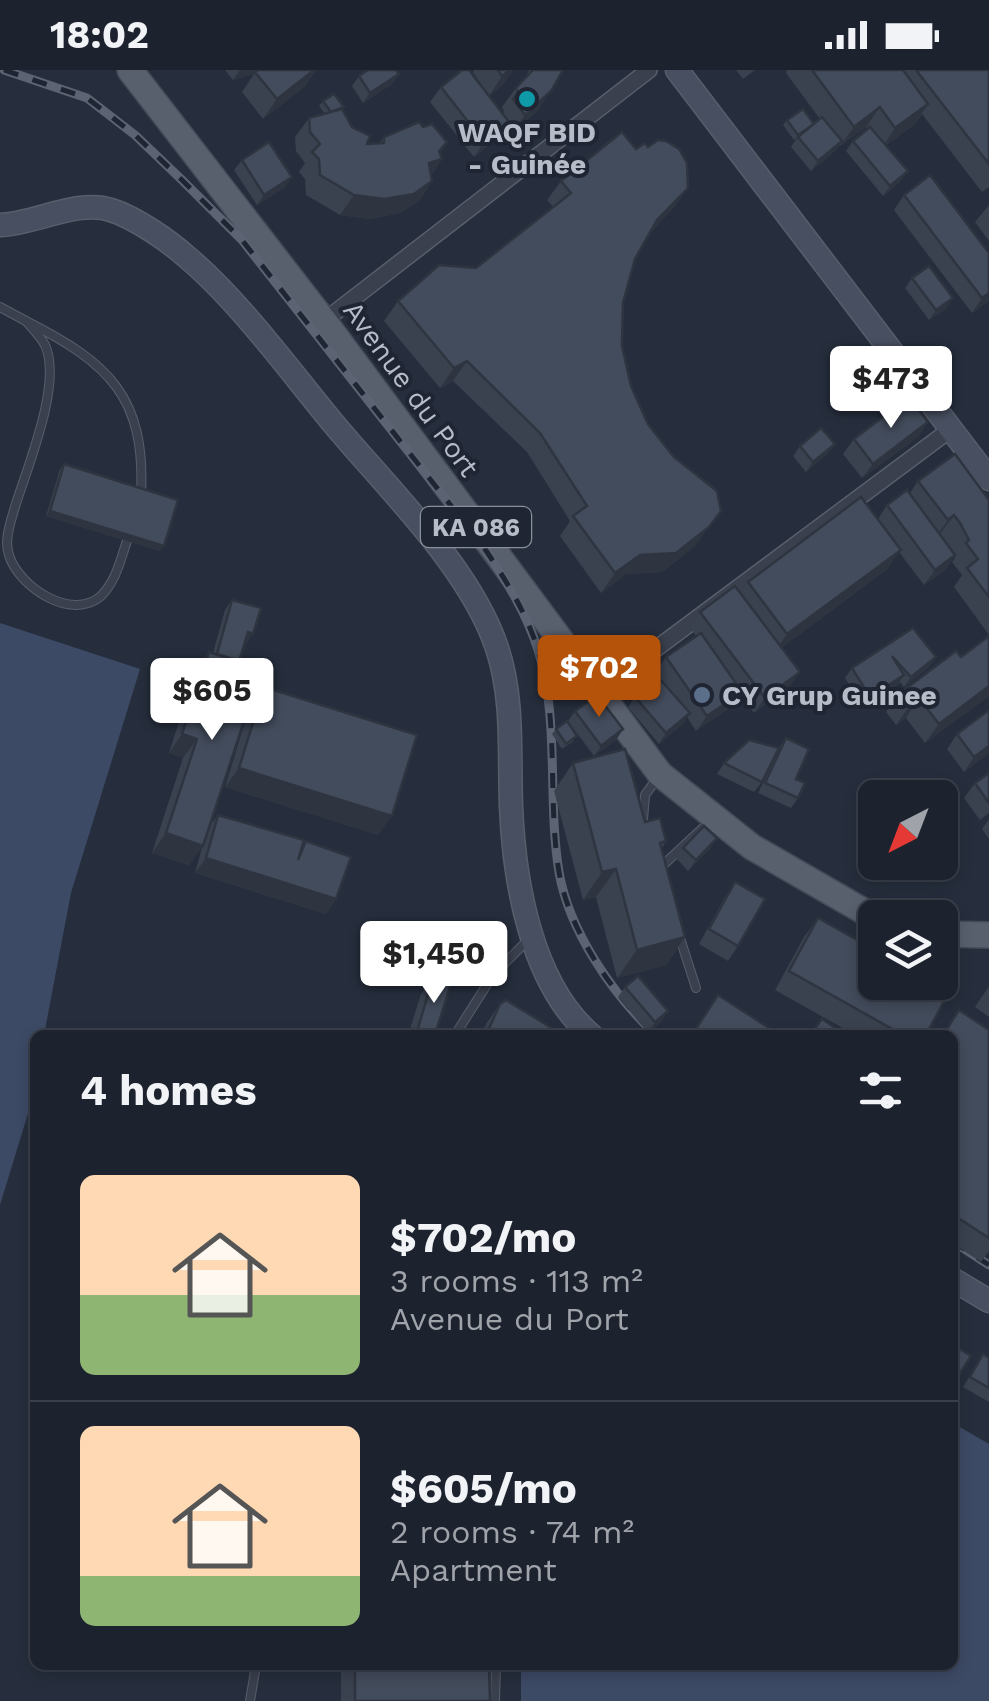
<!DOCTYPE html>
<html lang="en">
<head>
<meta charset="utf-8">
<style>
	:root { --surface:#1c222e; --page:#252a36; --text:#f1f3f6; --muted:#a0a4aa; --line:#3a3f4a; --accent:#b45309 }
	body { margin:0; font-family:"Work Sans",sans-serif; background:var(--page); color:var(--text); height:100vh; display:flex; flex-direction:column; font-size:38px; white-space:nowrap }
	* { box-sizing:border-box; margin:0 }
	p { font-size:32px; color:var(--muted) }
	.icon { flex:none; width:55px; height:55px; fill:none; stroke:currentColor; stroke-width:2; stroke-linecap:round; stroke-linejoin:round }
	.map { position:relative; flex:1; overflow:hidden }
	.sheet { position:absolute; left:30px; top:960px; width:928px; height:640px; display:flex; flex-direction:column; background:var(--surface); border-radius:15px; box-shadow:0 5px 15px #0003,0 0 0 2px var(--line) }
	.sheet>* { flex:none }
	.needle { width:65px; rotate:222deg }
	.tools { position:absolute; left:858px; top:710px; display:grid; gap:20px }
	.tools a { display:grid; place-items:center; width:100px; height:100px; border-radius:15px; background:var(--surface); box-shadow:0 5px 15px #0003,0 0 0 2px var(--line); font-size:50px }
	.price { position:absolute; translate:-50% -85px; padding:0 22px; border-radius:10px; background:#fff; color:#222; font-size:32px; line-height:65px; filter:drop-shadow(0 2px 5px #0008) }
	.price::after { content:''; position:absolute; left:50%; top:60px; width:30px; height:22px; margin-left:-15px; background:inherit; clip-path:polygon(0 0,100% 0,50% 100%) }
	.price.selected { background:var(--accent); color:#fff }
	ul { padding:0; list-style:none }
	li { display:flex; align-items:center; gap:30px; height:250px; padding:0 50px }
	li+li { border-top:2px solid var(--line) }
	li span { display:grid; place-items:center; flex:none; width:280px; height:200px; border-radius:15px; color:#555 }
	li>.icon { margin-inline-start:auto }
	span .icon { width:120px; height:120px; fill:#fffc; stroke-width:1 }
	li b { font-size:42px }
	h2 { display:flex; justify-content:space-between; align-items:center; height:120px; padding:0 50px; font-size:42px }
	.status { display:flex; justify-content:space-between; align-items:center; height:70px; padding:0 50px; background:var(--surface); direction:ltr }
	.status svg { height:28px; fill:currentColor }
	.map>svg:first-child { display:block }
	.water { fill:#3d4a65 }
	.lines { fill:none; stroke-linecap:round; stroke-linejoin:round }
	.lane-casing { stroke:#585e6b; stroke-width:10 }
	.street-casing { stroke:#585e6b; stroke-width:18 }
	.secondary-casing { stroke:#585e6b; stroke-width:25 }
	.primary-casing { stroke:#434956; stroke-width:28 }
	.lane { stroke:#3a404d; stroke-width:8 }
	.street { stroke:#3a404d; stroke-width:15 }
	.secondary { stroke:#484f60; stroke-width:22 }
	.primary { stroke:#585f6d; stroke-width:25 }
	.rail-casing { stroke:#5c6474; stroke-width:9 }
	.rail { stroke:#1f2532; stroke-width:5; stroke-dasharray:15; stroke-linecap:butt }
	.wall { fill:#3a414f }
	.shaded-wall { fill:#2f3540 }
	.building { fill:#434c5c; stroke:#2f3540; stroke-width:2.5 }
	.culture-dot { fill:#0f9aa8; stroke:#1f2532; stroke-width:4 }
	.service-dot { fill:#5c6f8a; stroke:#1f2532; stroke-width:4 }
	.labels { text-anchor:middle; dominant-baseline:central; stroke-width:8; stroke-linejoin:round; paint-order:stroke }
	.shield { fill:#1f2532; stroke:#898f9b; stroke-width:2.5 }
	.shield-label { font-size:25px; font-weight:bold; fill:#b6bcc8 }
	.poi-label { font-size:28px; font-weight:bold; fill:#b6bcc8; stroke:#1f2532 }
	.street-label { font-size:28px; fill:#b6bcc8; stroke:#1f2532 }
</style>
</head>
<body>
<div class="status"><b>18:02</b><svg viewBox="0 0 49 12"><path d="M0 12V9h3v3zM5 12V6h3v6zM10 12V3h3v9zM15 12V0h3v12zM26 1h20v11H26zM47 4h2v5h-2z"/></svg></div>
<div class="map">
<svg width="989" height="1631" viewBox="0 0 989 1631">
	<rect width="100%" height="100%" fill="#262e3d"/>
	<!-- water -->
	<g class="water">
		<polygon points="0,553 140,599 71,823 44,965 35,965 30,1037 0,1135"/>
		<polygon points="953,1353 989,1374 989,1631 521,1631 521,1595 952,1595"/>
	</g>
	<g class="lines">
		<defs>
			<g id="lane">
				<polyline points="0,237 26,251"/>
				<path d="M127,471C120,491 116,511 101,526C71,552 18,516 9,485C4,471 10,454 14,440C26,400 63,314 45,275C41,267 32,258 26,251C109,293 146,327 141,425"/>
				<polyline points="643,749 645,725 658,707"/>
				<polyline points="661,797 706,755"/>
				<polyline points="678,862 696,918"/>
				<polyline points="455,965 493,905 530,868"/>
				<polyline points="250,1631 256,1595"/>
				<polyline points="495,1631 496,1595"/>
			</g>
			<g id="street">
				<polyline points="324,251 649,0"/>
				<polyline points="598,622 951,359"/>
			</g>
			<g id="secondary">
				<polyline points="677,0 989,409"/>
				<path d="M0,155C35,154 77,129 111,140C136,148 169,171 188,188C239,231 290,301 333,353C387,418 470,497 497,578C514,629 509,683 511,736C514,811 531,914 591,965"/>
				<polyline points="952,1209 989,1231"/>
			</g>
			<g id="primary">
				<polyline points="130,0 324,251 660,704 752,777 865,842 883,848"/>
				<polyline points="940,864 989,865"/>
			</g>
		</defs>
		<!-- lane casing -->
		<use href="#lane" class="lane-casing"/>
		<!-- street casing -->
		<use href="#street" class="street-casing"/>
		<!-- secondary casing -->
		<use href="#secondary" class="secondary-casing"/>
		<!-- primary casing -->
		<use href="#primary" class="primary-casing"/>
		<!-- lane -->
		<use href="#lane" class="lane"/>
		<!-- street -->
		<use href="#street" class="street"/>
		<!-- secondary -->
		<use href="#secondary" class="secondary"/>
		<!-- primary -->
		<use href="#primary" class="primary"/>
		<defs>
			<g id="rail">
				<path d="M4,0L87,28L135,65L182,110L242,170L485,479C507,512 526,542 538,580C560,651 547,729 559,802C569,861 613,925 656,965"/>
				<polyline points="952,1171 989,1195"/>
			</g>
		</defs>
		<!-- rail casing -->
		<use href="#rail" class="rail-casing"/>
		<!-- rail -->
		<use href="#rail" class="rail"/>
	</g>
	<!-- wall -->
	<g class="wall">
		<polygon points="225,0 316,0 305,16 263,49 242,22 254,4 233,10"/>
		<polygon points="474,0 513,0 504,13 489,26 503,44 504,42 502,37 516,18 525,9 529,0 563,0 537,41 511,64 506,57 499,67 474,87 430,32 441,17 487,24 473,2"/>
		<polygon points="736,0 755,0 743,9"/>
		<polygon points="787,0 989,0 989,117 982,122 922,44 915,54 886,75 900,112 883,126 846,81 853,71 867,59 866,57 840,76 839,75 835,81 811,101 791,77 797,68 794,70 783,55 787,50 814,54 820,49 786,3"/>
		<polygon points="399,4 392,14 363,33 352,16 359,6"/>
		<polygon points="323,31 343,40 352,57 367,74 379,74 384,67 423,57 447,72 440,83 442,89 431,105 432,111 419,131 400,143 370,149 340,145 306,125 305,109 299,102 305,93 296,81 295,67 309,48 325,44 319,36"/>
		<polygon points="636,79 688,118 674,137 650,163 635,189 623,233 622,276 631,316 695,476 662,502 626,504 601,523 560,466 570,451 527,382 453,311 440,318 384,251 398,231 476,198 553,137 547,130 561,111"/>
		<polygon points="242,90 285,117 257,135 234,100"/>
		<polygon points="904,125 989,183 989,230 972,243 894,140"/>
		<polygon points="989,135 989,171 975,152"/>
		<polygon points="912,208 946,239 929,250 905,218"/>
		<polygon points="928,352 918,367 862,408 843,384 854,369"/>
		<polygon points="835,374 827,384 806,402 793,386 800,376"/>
		<polygon points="64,394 160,481 46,446 60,399"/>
		<polygon points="918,411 989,430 989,565 954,517 962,505 952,492 955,488 954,487 945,500 924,515 899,482 887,499 781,578 789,617 754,643 740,624 731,637 696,661 687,647 683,654 659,674 628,637 635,627 663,612 655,602 666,587 696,566 690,557 700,542 740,523 748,512 878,449 887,435 910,423"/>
		<polygon points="232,530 246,574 244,573 239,591 208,758 218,745 301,778 306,771 336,829 326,844 195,803 203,774 189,795 152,783 183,688 169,683 195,601 209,582 213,583 225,540"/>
		<polygon points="989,566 989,626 925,673 906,648 896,655 886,642 900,623 961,587"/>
		<polygon points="936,587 929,597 904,617 900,612 897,615 863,637 845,608 852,598"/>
		<polygon points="264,617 378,765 225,717 250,636"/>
		<polygon points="575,641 623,659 616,670 594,686 568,651"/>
		<polygon points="556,659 574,671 562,679 552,664"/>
		<polygon points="957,664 989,683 964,702 947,679"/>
		<polygon points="786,668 796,709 798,728 791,738 758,723 779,678"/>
		<polygon points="573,693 666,771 662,778 685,867 666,895 617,908 596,827 583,830 554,721"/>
		<polygon points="724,693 762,712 754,722 717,704"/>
		<polygon points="989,703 989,743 980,750 964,728 975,713"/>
		<polygon points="989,749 989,769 982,759"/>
		<polygon points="717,768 710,778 688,801 676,788 683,778"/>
		<polygon points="890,792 924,792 916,805"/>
		<polygon points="735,812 738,876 728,891 699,874 725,827"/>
		<polygon points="818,848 926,965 855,965 775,920 804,867"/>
		<polygon points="420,881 424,918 406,912 413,891"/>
		<polygon points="434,904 435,965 408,965 421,924"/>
		<polygon points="989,916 989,947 975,937"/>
		<polygon points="625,917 661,952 648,963 618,927"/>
		<polygon points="500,934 563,965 481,965 486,954"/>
		<polygon points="989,960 989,1181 981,1192 952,1173 952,965"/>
		<polygon points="983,1284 989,1288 989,1332 963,1317"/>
		<polygon points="341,1595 489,1595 490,1631 341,1631"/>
	</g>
	<!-- shaded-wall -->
	<g class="shaded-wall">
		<polygon points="240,0 257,0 254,4 233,10"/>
		<polygon points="314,0 316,0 305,16 263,49 277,29"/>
		<polygon points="510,0 513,0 504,13 489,26 502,6"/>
		<polygon points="399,4 392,14 363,33 370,23"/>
		<polygon points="551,21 537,41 511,64 525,45"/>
		<polygon points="928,34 915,54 882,78 895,58"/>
		<polygon points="880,37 866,57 840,76 854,57"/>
		<polygon points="509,52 499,67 474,87 484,72"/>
		<polygon points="842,71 835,81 811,101 818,91"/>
		<polygon points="447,72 433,92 442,89 428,109 415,113"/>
		<polygon points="908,101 900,112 883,126 890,116"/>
		<polygon points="292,107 285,117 257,135 264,125"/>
		<polygon points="432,111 419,131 400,143 370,149 340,145 354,125"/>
		<polygon points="688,118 674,137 643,170 657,150"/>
		<polygon points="989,223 989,230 972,243 982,228"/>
		<polygon points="953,228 946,239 929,250 936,240"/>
		<polygon points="467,291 453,311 440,318 454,298"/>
		<polygon points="928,352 918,367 862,408 873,394"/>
		<polygon points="835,374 827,384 806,402 813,392"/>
		<polygon points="50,441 164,476 160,481 46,446"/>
		<polygon points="721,441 695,476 662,502 626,504 601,523 615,503 640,485"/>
		<polygon points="954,445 940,464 934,469 948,450"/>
		<polygon points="901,480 887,499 773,584 787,564"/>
		<polygon points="955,485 945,500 924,515 935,500"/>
		<polygon points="248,562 253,564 246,574 241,572"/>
		<polygon points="936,587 929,597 904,617 911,607"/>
		<polygon points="800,602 789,617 754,643 765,628"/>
		<polygon points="904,605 897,615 863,637 870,627"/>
		<polygon points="989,616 989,626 925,673 939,654"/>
		<polygon points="742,622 731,637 696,661 707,646"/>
		<polygon points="919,628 906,648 896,655 910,635"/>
		<polygon points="690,643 683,654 659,674 666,663"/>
		<polygon points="623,659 616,670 594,686 601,676"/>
		<polygon points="182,664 197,669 183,688 169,683"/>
		<polygon points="989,676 989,683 964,702 974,687"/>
		<polygon points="239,698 392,746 378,765 225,717"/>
		<polygon points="166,763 203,776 189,795 152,783"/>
		<polygon points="717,768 710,778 688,801 696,790"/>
		<polygon points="206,788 336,829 326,844 195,803"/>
		<polygon points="616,799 596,827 583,830 602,802"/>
		<polygon points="685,867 666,895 617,908 637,880"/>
		<polygon points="417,872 433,877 429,882 414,878"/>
		<polygon points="413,902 431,908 424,918 406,912"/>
		<polygon points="668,941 661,952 648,963 655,952"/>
	</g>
	<!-- building -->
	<g class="building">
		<polygon points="258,0 314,0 277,29 255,2"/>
		<polygon points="368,0 396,0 399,4 370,23 359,6"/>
		<polygon points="462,0 469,0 509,52 484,72 441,17"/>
		<polygon points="498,0 510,0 502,6"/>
		<polygon points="533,0 563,0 551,21 525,45 513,29 518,23 516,18"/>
		<polygon points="812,0 903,0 928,34 895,58 880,37 854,57"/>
		<polygon points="916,0 989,0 989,94"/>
		<polygon points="334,24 344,37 331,42 323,31"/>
		<polygon points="342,39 352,57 370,66 367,74 384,73 384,67 419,52 423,57 432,54 447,72 439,81 442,89 429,93 432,111 414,124 384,129 354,125 320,105 319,89 312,82 320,74 310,62 309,48"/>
		<polygon points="803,39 814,54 798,65 787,50"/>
		<polygon points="822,47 842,71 818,91 798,67"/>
		<polygon points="870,57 908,101 890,116 853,71"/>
		<polygon points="622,62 636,79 645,73 648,77 658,70 666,71 679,79 687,93 688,118 657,150 635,189 623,233 622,276 631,316 648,354 674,387 717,421 721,441 709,457 676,483 640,485 615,503 573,446 587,436 540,363 467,291 454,298 398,231 439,195 476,198 571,123 561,111"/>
		<polygon points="269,72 292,107 264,125 242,90"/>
		<polygon points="930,105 989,183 989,223 982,228 904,125"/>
		<polygon points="929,196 953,228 936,240 912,208"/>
		<polygon points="909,327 928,352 873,394 854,369"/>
		<polygon points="821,358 835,374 813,392 800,376"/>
		<polygon points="955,384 989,430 989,527 967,498 978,489 966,473 969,470 960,453 954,445 948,450 918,411"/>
		<polygon points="64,394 178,430 164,476 50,441"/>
		<polygon points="907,420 955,485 935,500 887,435"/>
		<polygon points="861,427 901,480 787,564 748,512"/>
		<polygon points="735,516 800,602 765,628 700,542"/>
		<polygon points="232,530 261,538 253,564 248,562 239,591 217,584"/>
		<polygon points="913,558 936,587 911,607 892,586 904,605 870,627 852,598"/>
		<polygon points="701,563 742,622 707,646 666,587"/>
		<polygon points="989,566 989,616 939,654 919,628 910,635 900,623 956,581 961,587"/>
		<polygon points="209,582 261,599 203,776 166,763 197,669 182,664"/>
		<polygon points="658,607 690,643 666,663 635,627"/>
		<polygon points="264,617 417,665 392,746 239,698"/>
		<polygon points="597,625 623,659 601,676 575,641"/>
		<polygon points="989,640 989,676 974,687 957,664"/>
		<polygon points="567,651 577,666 566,674 556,659"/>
		<polygon points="786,668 809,679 796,709 805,713 798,728 765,713"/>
		<polygon points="749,670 779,678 762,712 724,693"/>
		<polygon points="625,679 645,752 660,748 666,771 660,773 685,867 637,880 616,799 602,802 573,693"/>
		<polygon points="989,703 989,733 975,713"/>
		<polygon points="218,745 304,770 298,790 306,771 351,787 336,829 206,788"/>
		<polygon points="704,756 717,768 696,790 683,778"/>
		<polygon points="735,812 765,829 738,876 709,859"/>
		<polygon points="818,848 875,880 875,912 932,912 949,922 926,965 903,965 789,901"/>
		<polygon points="423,852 439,857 433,877 417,872"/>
		<polygon points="420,881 438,887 431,908 413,902"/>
		<polygon points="434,904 452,910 435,965 416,965"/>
		<polygon points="638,906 668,941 655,952 625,917"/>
		<polygon points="718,925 780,965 692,965"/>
		<polygon points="506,930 563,965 486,965 500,934"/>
		<polygon points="959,940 989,960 989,1168 952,1144 952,965 943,965"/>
		<polygon points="822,949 846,965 810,965"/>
		<polygon points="955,1276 971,1286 952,1316 952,1280"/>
		<polygon points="983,1284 989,1288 989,1318 970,1307"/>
		<polygon points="355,1595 489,1595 490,1631 355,1631"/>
	</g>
	<!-- markers -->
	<circle class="culture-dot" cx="527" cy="29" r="10"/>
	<circle class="service-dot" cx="702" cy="625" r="10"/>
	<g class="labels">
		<!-- shield labels -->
		<rect class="shield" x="421" y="437" width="110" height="40" rx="8"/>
		<g class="shield-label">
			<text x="476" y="457">KA 086</text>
		</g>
		<!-- poi labels -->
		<g class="poi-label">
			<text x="527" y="62">WAQF BID<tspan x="527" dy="32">- Guinée</tspan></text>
			<text x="722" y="625" text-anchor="start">CY Grup Guinee</text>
		</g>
		<!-- street labels -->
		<g class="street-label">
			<text transform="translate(411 319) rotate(54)">Avenue du Port</text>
		</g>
	</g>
</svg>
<div class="tools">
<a><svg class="needle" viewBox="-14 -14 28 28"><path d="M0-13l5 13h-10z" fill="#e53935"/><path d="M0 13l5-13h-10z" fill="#a0a4aa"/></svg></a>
<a><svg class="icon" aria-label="layers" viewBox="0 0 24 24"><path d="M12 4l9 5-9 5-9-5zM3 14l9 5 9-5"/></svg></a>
</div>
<b class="price" style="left:891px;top:361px">$473</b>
<b class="price selected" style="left:599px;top:650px">$702</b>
<b class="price" style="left:212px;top:673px">$605</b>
<b class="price" style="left:434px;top:936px">$1,450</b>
<section class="sheet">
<h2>4 homes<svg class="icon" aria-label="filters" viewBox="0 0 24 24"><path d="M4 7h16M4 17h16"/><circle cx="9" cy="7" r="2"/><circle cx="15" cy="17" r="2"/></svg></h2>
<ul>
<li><span style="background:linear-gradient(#ffd9b3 60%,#8fb573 0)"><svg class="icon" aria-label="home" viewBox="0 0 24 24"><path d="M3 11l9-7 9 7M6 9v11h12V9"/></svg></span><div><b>$702/mo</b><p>3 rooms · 113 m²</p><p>Avenue du Port</p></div></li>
<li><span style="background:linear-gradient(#ffd9b3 75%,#8fb573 0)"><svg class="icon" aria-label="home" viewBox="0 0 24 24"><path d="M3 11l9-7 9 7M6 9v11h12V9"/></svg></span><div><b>$605/mo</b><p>2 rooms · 74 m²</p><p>Apartment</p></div></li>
</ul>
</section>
</div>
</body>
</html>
